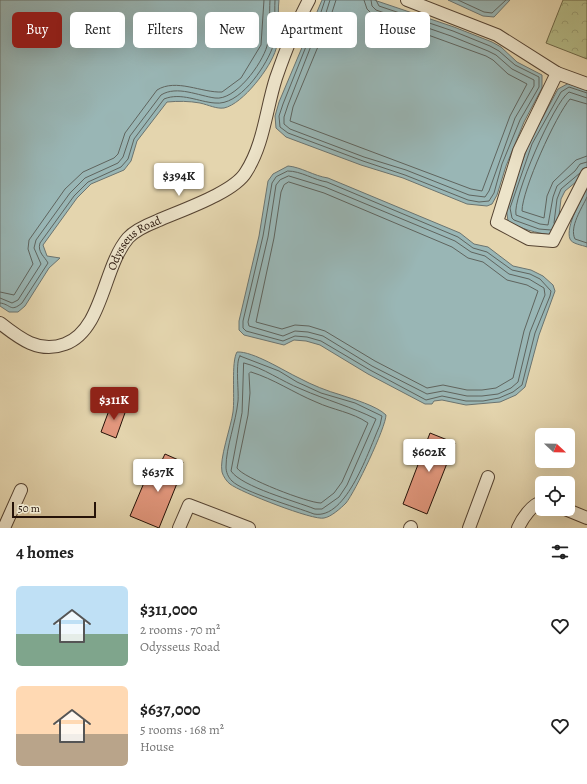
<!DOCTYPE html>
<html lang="en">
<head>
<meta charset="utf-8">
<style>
	:root { --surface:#fff; --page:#f6f6f6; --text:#222; --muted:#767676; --accent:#8f2418 }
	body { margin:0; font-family:Alegreya,serif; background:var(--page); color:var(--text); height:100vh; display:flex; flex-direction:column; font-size:15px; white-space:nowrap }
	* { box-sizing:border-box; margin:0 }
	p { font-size:13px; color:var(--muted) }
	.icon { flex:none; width:22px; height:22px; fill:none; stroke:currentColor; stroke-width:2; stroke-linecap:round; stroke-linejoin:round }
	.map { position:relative; height:528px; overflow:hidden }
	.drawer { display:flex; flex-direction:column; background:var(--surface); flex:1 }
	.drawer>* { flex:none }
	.banner { position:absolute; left:12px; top:12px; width:563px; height:36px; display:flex; gap:8px }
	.needle { width:26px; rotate:112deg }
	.controls { position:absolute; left:535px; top:428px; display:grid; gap:8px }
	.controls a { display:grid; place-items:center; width:40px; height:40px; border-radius:6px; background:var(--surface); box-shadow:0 4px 16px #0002; font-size:20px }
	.scale { position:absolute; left:12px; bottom:10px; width:84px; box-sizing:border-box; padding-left:4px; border:2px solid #251208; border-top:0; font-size:11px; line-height:14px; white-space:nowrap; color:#251208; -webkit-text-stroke:3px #ede4ca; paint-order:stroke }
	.price { position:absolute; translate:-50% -34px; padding:0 9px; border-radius:4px; background:#fff; color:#222; font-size:13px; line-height:26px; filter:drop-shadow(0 1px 2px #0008) }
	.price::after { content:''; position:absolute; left:50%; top:24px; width:12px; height:9px; margin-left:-6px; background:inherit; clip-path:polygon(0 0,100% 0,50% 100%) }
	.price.selected { background:var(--accent); color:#fff }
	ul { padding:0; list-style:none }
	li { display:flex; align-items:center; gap:12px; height:100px; padding:0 16px }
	li span { display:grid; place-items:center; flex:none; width:112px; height:80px; border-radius:6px; color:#555 }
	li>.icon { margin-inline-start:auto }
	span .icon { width:48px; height:48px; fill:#fffc; stroke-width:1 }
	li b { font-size:17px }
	h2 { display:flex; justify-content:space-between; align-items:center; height:48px; padding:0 16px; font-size:17px }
	.tag { padding:0 14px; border-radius:6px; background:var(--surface); box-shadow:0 4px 16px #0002; font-size:14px; line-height:36px }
	.tag.selected { background:var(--accent); color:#fff }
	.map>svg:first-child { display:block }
	.forest { fill:url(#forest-crowns); stroke:#6e6848 }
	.water { fill:#99b6b5; stroke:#6b7470 }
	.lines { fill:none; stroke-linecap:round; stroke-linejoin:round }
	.shore { stroke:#5f645e; stroke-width:1 }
	.building { fill:#e2977d; stroke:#251208 }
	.minor-casing { stroke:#554332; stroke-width:14 }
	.minor { stroke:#ede4ca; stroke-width:12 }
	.labels { text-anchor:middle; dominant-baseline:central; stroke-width:3; stroke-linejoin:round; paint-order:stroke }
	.street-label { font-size:12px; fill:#251208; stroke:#ede4ca }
</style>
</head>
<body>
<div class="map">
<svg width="587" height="528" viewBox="0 0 587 528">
	<defs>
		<pattern id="forest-crowns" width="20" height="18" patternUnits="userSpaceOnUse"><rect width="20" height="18" fill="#b6bd89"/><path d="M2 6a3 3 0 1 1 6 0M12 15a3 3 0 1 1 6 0" fill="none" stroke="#9ca175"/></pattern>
	</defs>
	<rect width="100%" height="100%" fill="#e4d5ae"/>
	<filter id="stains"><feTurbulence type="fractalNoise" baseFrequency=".005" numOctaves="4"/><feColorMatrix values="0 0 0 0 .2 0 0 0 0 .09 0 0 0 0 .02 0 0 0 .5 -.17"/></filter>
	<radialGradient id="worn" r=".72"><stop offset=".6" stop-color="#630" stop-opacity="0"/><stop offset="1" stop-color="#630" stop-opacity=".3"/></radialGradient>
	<!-- forest -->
	<polygon class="forest" points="563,0 587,0 587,59 546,43"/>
	<!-- water -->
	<g class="water">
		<path d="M0,0H279C277,16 281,34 276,49C271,67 243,104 224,108C216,109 209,105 200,103C189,101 178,101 167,102L137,141L131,161L124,170L91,184L77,198L43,245L47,256L60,258L49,268L25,306L18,312H9L0,306Z"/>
		<polygon points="322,0 374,0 454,27 492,42 501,47 517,62 542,75 542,88 524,122 506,166 497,195 492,204 487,206 467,204 403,178 361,165 286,137 276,128 275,116 279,102"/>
		<polygon points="448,0 510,0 494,17 483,16"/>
		<path d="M569,83L587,90V169L582,177L565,191L561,199L558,224L551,235C537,233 520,229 508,221L506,207L529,143L558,89Z"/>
		<path d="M288,166C301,167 314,176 328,178L460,233L474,244L488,247L513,266L531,270L543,276L553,285L555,291L539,335L525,387L516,395L500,402L466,405L442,400L434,401L432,404H425L368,374L320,345L306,341L294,340L284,345L244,335L239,330V321L259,236L268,181L273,174Z"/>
		<path d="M587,188V247C582,245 572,244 570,239C565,226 582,199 587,188Z"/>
		<path d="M237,352C253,351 284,371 299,378C312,385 327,391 341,395C353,399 377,406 386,415C386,427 355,492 346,503C341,508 331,517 324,518C314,521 240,492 230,484C227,482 223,476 222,472C219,459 231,427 233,412C235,397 231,362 237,352Z"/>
	</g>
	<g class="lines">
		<!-- shore -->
		<g class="shore">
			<polyline points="325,0 315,30 307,44 283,104 279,116 280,127 288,133 363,161 405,175 468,200 479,202 489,201 494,193 502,164 520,120 539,87 539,77 515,65 499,51 490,46 453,31 379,6 376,0"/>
			<polyline points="330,0 320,32 311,46 288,105 284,117 284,124 290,129 364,157 406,170 469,195 485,197 489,191 515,118 534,86 534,80 512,69 496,55 488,51 451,36 376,10 372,6 371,0"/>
			<polyline points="336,0 325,34 317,49 293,107 290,121 471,189 482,191 510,116 527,84 508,74 493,60 486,56 373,15 367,9 364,0"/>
			<polyline points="458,0 484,12 492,13 506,0"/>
			<path d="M587,98L569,92C554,102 512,198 516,215L540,224L548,225L553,197L557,186L575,171L580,164L587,162"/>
			<path d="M587,104L570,99C556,115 522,190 522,211L544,218L547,196L553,182L576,160L587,156"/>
			<path d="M288,171C301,171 314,180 327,182L458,237L473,248L487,252L512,270L530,274L540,279L551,291L550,296L535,333L522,385L513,392L499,398L483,401H466L442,396L426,400L370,370L321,341L307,337L295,336L283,341L246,331L243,328V321L263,236L272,183L276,177Z"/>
			<polygon points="289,176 325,187 455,241 471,252 485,256 509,274 529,279 544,288 545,295 530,332 518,382 511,388 498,394 482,396 467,396 443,391 427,394 372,366 323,336 308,332 295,331 283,336 249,326 248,322 268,237 276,185 280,180"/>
			<polygon points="289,182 324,193 452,247 468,258 483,262 507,280 527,285 538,291 524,331 513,378 496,388 482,390 467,390 443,385 427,388 375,361 325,331 309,326 295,325 282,329 256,322 274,238 281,192 284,185"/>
			<path d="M587,197C582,208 569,227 575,239L587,243"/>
			<polyline points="554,223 557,199 561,189 580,173"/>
			<polyline points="551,230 539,229 514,220 512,218 510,208 532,144 561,92 569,87 587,93"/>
			<path d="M0,292L14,295L33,264L28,249L29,240L65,189L83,172L114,158L118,154L125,133L157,90C176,78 202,93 222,92L241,78L261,45L264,0"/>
			<path d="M0,298L12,303L18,300L41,264L34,248L36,240L70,193L85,178L118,163L123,157L130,136L161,95C177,85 199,96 215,98C235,101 262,64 267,46C271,32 269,15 270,0"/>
			<path d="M0,303C11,304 10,313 22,303L48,263C45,257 37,252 40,243L74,196L88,182L121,167L128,159L134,139L164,99C181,92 199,102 215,103C239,106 264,69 272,49C277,34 274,15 275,0"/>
			<path d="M240,356L279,371L297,382L321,393L355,403L382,416L380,425C369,449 347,520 314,514C296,507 243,492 232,481C228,477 226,472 226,467C226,447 236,422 238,401C239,392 235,361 240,356Z"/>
			<path d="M244,363C264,368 281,381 301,389C326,400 352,407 376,419L347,485L339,497L322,509H315C295,501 242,487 231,471L242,413Z"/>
			<path d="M251,372C274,379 294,393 316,402C333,410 352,412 368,423L342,482L334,493L321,503C308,503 243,478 237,468L248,415L250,393L249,374Z"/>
		</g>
	</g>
	<!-- building -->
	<g class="building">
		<polygon points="111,405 126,410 116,438 101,432"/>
		<polygon points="430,433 455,443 427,514 403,504"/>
		<polygon points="165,454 183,462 179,470 182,471 159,528 130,516 146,478 152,481"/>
	</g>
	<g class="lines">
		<defs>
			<g id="minor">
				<polyline points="407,0 497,35 557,73 587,84"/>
				<polyline points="557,73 519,151 497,222 529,239 553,241 587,174"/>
				<path id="s1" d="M0,323C19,338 39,354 65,344C103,330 103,267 128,238C135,230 147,225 157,221C179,211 234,193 246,172C264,144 266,109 276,78C285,52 296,24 309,0"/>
				<polyline points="565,509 587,518"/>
				<polyline points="4,528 21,490"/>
				<polyline points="179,528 189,505 249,528"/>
				<polyline points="410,528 411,527"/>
				<polyline points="469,528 488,477"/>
				<path d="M518,528C522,519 532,504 542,502"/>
			</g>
		</defs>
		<!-- minor casing -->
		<use href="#minor" class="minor-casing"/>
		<!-- minor -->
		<use href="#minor" class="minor"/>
	</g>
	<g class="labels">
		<!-- street labels -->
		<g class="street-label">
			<text stroke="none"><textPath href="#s1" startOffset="199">Odysseus Road</textPath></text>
		</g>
	</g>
	<rect width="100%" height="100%" filter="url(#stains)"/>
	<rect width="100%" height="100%" fill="url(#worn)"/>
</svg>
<div class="controls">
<a><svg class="needle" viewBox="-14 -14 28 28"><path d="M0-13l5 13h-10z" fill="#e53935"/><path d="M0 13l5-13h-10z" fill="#767676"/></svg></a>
<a><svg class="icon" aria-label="locate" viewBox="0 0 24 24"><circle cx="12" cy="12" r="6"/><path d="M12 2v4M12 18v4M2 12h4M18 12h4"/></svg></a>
</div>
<div class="scale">50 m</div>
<b class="price" style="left:179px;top:197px">$394K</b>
<b class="price selected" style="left:114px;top:421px">$311K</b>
<b class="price" style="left:429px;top:473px">$602K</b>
<b class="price" style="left:158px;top:493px">$637K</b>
<div class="banner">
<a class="tag selected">Buy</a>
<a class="tag">Rent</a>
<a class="tag">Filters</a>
<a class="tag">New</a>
<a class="tag">Apartment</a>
<a class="tag">House</a>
</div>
</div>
<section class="drawer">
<h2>4 homes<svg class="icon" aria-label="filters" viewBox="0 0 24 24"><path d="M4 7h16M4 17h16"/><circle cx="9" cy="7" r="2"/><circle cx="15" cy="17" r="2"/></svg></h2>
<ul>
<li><span style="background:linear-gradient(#bfe0f5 60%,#7fa58c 0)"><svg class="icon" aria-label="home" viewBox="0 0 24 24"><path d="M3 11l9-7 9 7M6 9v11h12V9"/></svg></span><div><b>$311,000</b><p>2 rooms · 70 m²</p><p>Odysseus Road</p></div><svg class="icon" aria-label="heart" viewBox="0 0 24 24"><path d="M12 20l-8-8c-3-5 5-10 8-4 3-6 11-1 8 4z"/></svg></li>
<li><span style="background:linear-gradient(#ffd9b3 60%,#b9a48a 0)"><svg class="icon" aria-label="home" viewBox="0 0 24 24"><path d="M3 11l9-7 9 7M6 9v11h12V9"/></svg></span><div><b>$637,000</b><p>5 rooms · 168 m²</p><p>House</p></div><svg class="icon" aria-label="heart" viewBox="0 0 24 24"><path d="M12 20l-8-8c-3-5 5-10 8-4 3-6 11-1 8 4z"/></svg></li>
</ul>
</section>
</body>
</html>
